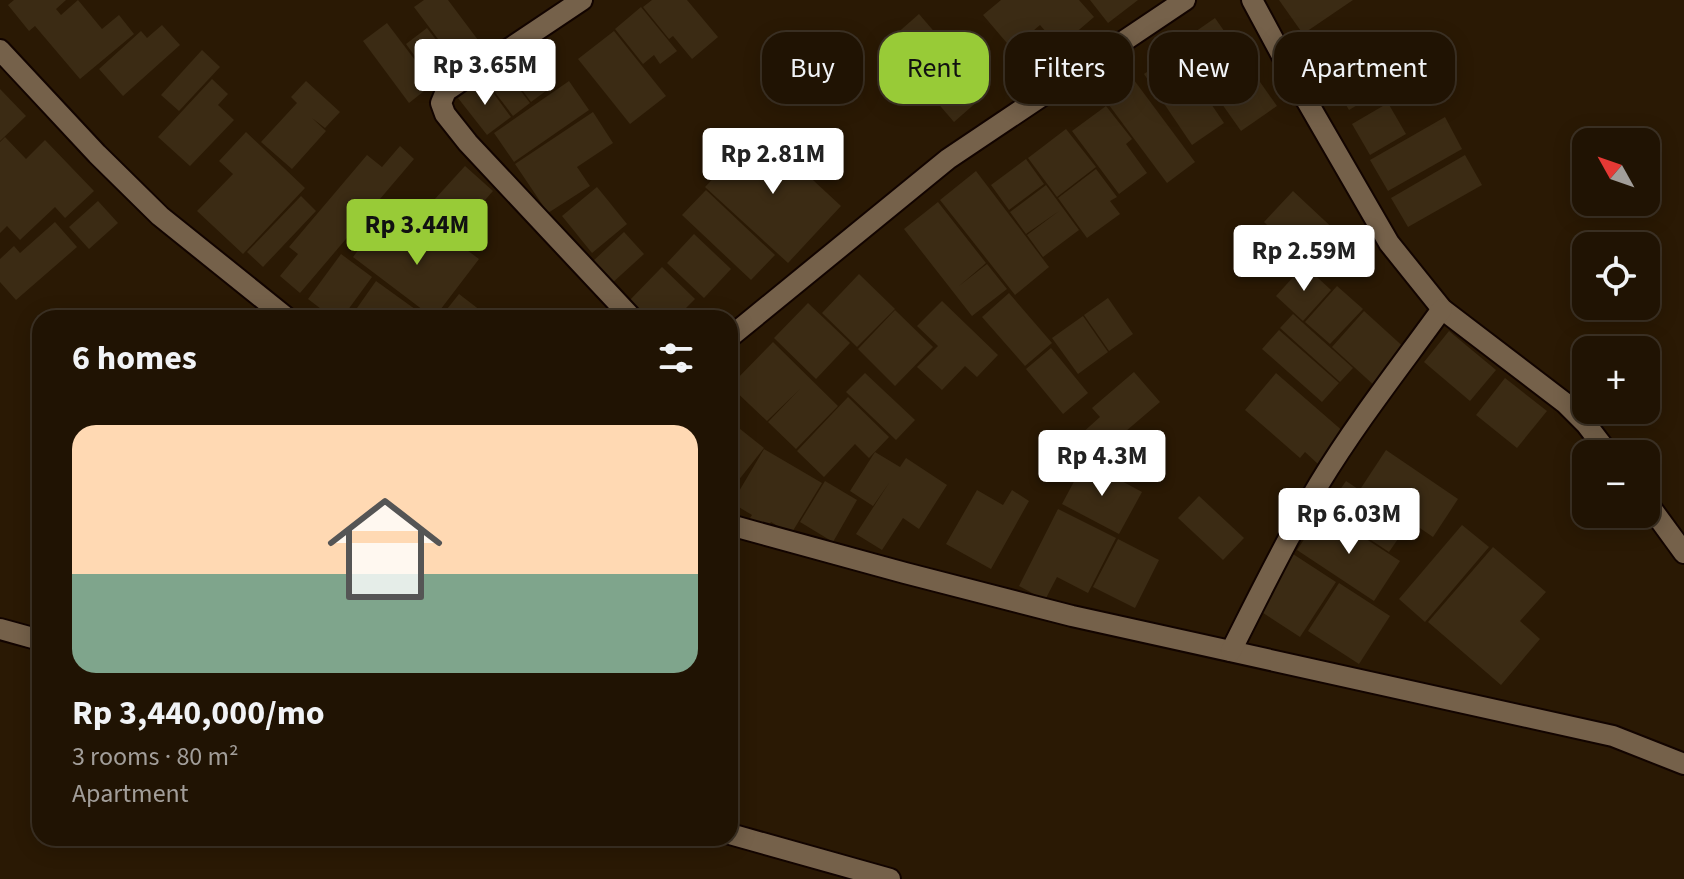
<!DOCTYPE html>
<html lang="en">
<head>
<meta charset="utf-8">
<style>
	:root { --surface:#201303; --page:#281c0d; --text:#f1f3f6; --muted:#a29e9a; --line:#3d3225; --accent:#98cb37 }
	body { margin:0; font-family:"Source Sans 3",sans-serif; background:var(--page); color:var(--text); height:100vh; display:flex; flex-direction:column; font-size:30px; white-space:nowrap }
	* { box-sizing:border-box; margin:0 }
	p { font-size:26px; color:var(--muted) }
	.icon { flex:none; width:44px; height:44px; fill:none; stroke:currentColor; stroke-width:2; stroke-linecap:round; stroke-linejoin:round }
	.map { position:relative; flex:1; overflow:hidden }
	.sheet { position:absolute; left:32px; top:310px; width:706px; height:536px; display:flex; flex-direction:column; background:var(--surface); border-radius:24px; box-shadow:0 4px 20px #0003,0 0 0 2px var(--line) }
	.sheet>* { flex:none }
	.top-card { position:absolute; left:762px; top:32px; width:760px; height:72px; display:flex; gap:16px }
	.needle { width:52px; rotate:310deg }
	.controls { position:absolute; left:1572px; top:128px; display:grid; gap:16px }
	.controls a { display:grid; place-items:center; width:88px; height:88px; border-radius:16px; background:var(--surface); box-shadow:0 4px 20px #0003,0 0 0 2px var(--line); font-size:40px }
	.price { position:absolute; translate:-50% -68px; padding:0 18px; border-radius:8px; background:#fff; color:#222; font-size:26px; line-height:52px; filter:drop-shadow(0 2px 4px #0008) }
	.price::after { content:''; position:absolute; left:50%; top:48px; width:24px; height:18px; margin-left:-12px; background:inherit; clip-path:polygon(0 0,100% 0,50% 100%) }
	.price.active { background:var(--accent); color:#111 }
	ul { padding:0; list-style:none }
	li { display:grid; align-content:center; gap:16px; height:424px; padding:0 40px }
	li+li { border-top:2px solid var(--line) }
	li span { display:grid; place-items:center; height:248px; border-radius:24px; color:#555 }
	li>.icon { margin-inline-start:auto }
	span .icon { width:144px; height:144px; fill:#fffc; stroke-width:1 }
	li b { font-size:34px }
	h2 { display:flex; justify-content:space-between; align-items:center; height:96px; padding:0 40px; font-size:34px }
	.pill { padding:0 28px; border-radius:24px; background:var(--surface); box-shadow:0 4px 20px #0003,0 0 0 2px var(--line); font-size:28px; line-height:72px }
	.pill.active { background:var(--accent); color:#111 }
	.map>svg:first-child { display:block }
	.building { fill:#3b2b14 }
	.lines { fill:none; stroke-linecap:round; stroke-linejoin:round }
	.street-casing { stroke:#120400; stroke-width:24 }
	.street { stroke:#75614a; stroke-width:20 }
</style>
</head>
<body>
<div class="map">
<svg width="1684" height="879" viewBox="0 0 1684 879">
	<rect width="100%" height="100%" fill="#2a1904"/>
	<!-- building -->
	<g class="building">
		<polygon points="14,0 66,0 56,9 61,15 78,0 102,29 119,15 134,34 80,79 35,26 29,31 8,5"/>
		<polygon points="424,0 448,0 490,56 465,75 414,7"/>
		<polygon points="652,0 687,0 718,37 692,59 673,36 669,39 643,7"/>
		<polygon points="1001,0 1079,0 1094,17 1059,47 1040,25 1012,49 983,15"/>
		<polygon points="1090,0 1138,0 1108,23"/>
		<polygon points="1279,0 1353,0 1303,34"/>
		<polygon points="641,7 677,51 660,64 654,55 643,64 615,29"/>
		<polygon points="919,14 987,93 954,122 886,43"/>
		<polygon points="1215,18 1277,106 1241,131 1179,43"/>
		<polygon points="387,23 433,84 409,103 363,41"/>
		<polygon points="162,25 180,45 123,96 99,69 141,31 147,38"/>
		<polygon points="427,28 463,75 441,92 406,44"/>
		<polygon points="1320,30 1336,52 1309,71 1294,49"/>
		<polygon points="1390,30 1414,71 1349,110 1325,69"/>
		<polygon points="614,31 666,96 630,124 578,59"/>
		<polygon points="525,47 554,85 531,102 503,64"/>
		<polygon points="202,50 220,67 179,111 161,95"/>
		<polygon points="1176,52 1224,123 1192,145 1144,74"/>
		<polygon points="501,65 530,103 513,116 484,78"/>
		<polygon points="1131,76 1195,162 1167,183 1103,97"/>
		<polygon points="212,79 228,94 218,105 234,120 190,166 158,137"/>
		<polygon points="483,79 511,117 487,135 458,98"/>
		<polygon points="306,81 340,112 325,128 312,118 326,131 292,169 261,142 297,103 291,97"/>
		<polygon points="569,81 589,110 514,162 494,133"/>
		<polygon points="0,89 26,116 0,141"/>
		<polygon points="1388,103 1406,134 1370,155 1352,124"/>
		<polygon points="1106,106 1132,139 1126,144 1147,173 1119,194 1072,131"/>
		<polygon points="593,112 613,143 577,167 590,186 548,213 515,164"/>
		<polygon points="1445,117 1462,149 1388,191 1370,160"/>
		<polygon points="1066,129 1096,167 1057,197 1028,158"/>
		<polygon points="759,130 841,206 788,263 705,187"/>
		<polygon points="246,132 305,188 243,254 197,211 233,174 219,161"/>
		<polygon points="5,137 26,159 45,140 94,191 65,218 55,207 20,240 7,226 0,233 0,142"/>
		<polygon points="400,146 414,159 300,293 280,276 298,254 289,247 367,155 382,167"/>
		<polygon points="1465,155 1482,185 1408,227 1391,198"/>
		<polygon points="1026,159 1044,184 1009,210 991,185"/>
		<polygon points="465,166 493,191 462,226 434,200"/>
		<polygon points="1096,169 1117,197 1110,201 1120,214 1087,238 1058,198"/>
		<polygon points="976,171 1049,267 1015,295 940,200"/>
		<polygon points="1046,185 1079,230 1043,257 1027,235 1059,211 1026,234 1010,212"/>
		<polygon points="597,187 627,224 592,253 562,216"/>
		<polygon points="706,190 775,255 751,280 682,215"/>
		<polygon points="1293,191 1340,235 1311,267 1264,222"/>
		<polygon points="301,196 316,211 263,267 247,252"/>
		<polygon points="98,201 118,223 89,249 69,227"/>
		<polygon points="938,202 986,263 959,286 987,264 1007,289 972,316 904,229"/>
		<polygon points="55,222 77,247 16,300 0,282 0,259 14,246 20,253"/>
		<polygon points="377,225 393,237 401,226 432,249 444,233 479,259 434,318 417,318 423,310 353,257"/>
		<polygon points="624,232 644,254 611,284 591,263"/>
		<polygon points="694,234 731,269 704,298 667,263"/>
		<polygon points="341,254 372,277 342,318 333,318 308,299"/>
		<polygon points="1304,265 1331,290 1303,321 1276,296"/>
		<polygon points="662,267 695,299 676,318 645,318 628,302"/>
		<polygon points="859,274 895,309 857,347 822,313"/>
		<polygon points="376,281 419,312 414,318 350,318"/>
		<polygon points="1337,286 1363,309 1330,344 1305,322"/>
		<polygon points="1009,293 1052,343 1025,366 982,317"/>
		<polygon points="459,294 485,314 481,318 440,318"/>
		<polygon points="1108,298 1133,334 1109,351 1084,315"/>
		<polygon points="942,301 998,355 977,377 965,366 942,390 917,367 938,346 917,326"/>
		<polygon points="808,303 850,343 816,379 774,338"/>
		<polygon points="895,310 933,347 895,386 858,349"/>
		<polygon points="1364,311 1408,351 1376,387 1332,347"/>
		<polygon points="1293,314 1353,368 1340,382 1280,328"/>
		<polygon points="1083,316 1108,352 1078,374 1052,338"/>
		<polygon points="1279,330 1339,383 1322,402 1262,349"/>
		<polygon points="1449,331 1496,370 1470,401 1424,362"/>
		<polygon points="773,342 838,406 796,449 768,422 800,389 767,421 730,386"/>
		<polygon points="1051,348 1088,393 1063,414 1026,369"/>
		<polygon points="1134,372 1160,402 1098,455 1080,435 1100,417 1092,408"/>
		<polygon points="865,373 915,420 896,440 846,392"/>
		<polygon points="1276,373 1345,433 1318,464 1305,452 1300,458 1245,410"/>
		<polygon points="1505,378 1547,411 1517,448 1476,415"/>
		<polygon points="848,397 889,437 869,458 855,444 824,477 797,451"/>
		<polygon points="730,421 764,448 730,491"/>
		<polygon points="764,449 822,483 791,534 771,522 765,532 748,521 752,515 732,503"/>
		<polygon points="1386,450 1458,499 1433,537 1361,488"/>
		<polygon points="875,452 900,467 906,458 947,485 919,529 903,518 882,550 856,534 889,483 873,506 850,491"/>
		<polygon points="1085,461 1142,492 1119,534 1062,504"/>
		<polygon points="825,481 857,500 833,542 800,522"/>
		<polygon points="1346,481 1409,523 1389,552 1326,510"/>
		<polygon points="977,490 1003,505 1012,490 1029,501 991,569 946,544"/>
		<polygon points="1199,496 1244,538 1223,560 1178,518"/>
		<polygon points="1058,509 1116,538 1088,593 1057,577 1045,600 1019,586"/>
		<polygon points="1323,511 1400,561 1374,601 1297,550"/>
		<polygon points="1462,525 1489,547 1425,622 1399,599"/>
		<polygon points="1118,539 1159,560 1135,608 1093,587"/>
		<polygon points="1493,547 1546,592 1520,621 1540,639 1501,685 1428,622"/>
		<polygon points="1293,554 1336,582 1300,637 1257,609"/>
		<polygon points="1339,583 1390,616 1359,664 1308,631"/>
	</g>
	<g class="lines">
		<defs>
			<g id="street">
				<polyline points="582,0 446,91 441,103 445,114 468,143 632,318"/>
				<polyline points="1252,0 1301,91 1389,243 1442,309 1565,403 1586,424 1609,454"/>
				<polyline points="0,50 97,154 160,216 287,318"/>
				<polyline points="730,337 948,159 1185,0"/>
				<polyline points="1646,501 1684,553"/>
				<polyline points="730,525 905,573 1072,616 1613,736 1684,764"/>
				<polyline points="0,629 40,640"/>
				<path d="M1231,651C1259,595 1287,538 1319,484C1356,423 1400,367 1442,309"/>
				<polyline points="730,834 890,879"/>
			</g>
		</defs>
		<!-- street casing -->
		<use href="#street" class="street-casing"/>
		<!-- street -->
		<use href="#street" class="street"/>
	</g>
</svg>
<div class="controls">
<a><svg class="needle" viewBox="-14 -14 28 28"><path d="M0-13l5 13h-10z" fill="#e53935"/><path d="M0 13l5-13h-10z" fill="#a29e9a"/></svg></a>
<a><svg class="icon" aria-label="locate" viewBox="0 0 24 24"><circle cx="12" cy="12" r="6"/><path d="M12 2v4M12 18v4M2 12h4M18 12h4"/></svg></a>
<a>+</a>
<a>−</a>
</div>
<b class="price" style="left:485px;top:107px">Rp 3.65M</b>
<b class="price" style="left:773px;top:196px">Rp 2.81M</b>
<b class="price active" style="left:417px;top:267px">Rp 3.44M</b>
<b class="price" style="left:1304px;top:293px">Rp 2.59M</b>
<b class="price" style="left:1102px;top:498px">Rp 4.3M</b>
<b class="price" style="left:1349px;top:556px">Rp 6.03M</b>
<div class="top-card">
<a class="pill">Buy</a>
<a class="pill active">Rent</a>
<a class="pill">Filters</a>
<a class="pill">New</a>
<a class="pill">Apartment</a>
</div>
<section class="sheet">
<h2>6 homes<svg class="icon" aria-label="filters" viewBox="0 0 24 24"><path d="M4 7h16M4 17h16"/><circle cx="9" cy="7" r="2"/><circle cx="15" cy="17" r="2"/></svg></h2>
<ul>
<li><span style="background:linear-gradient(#ffd9b3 60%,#7fa58c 0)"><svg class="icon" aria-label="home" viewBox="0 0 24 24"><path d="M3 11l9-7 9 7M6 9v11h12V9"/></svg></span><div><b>Rp 3,440,000/mo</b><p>3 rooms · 80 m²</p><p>Apartment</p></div></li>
</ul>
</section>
</div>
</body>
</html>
